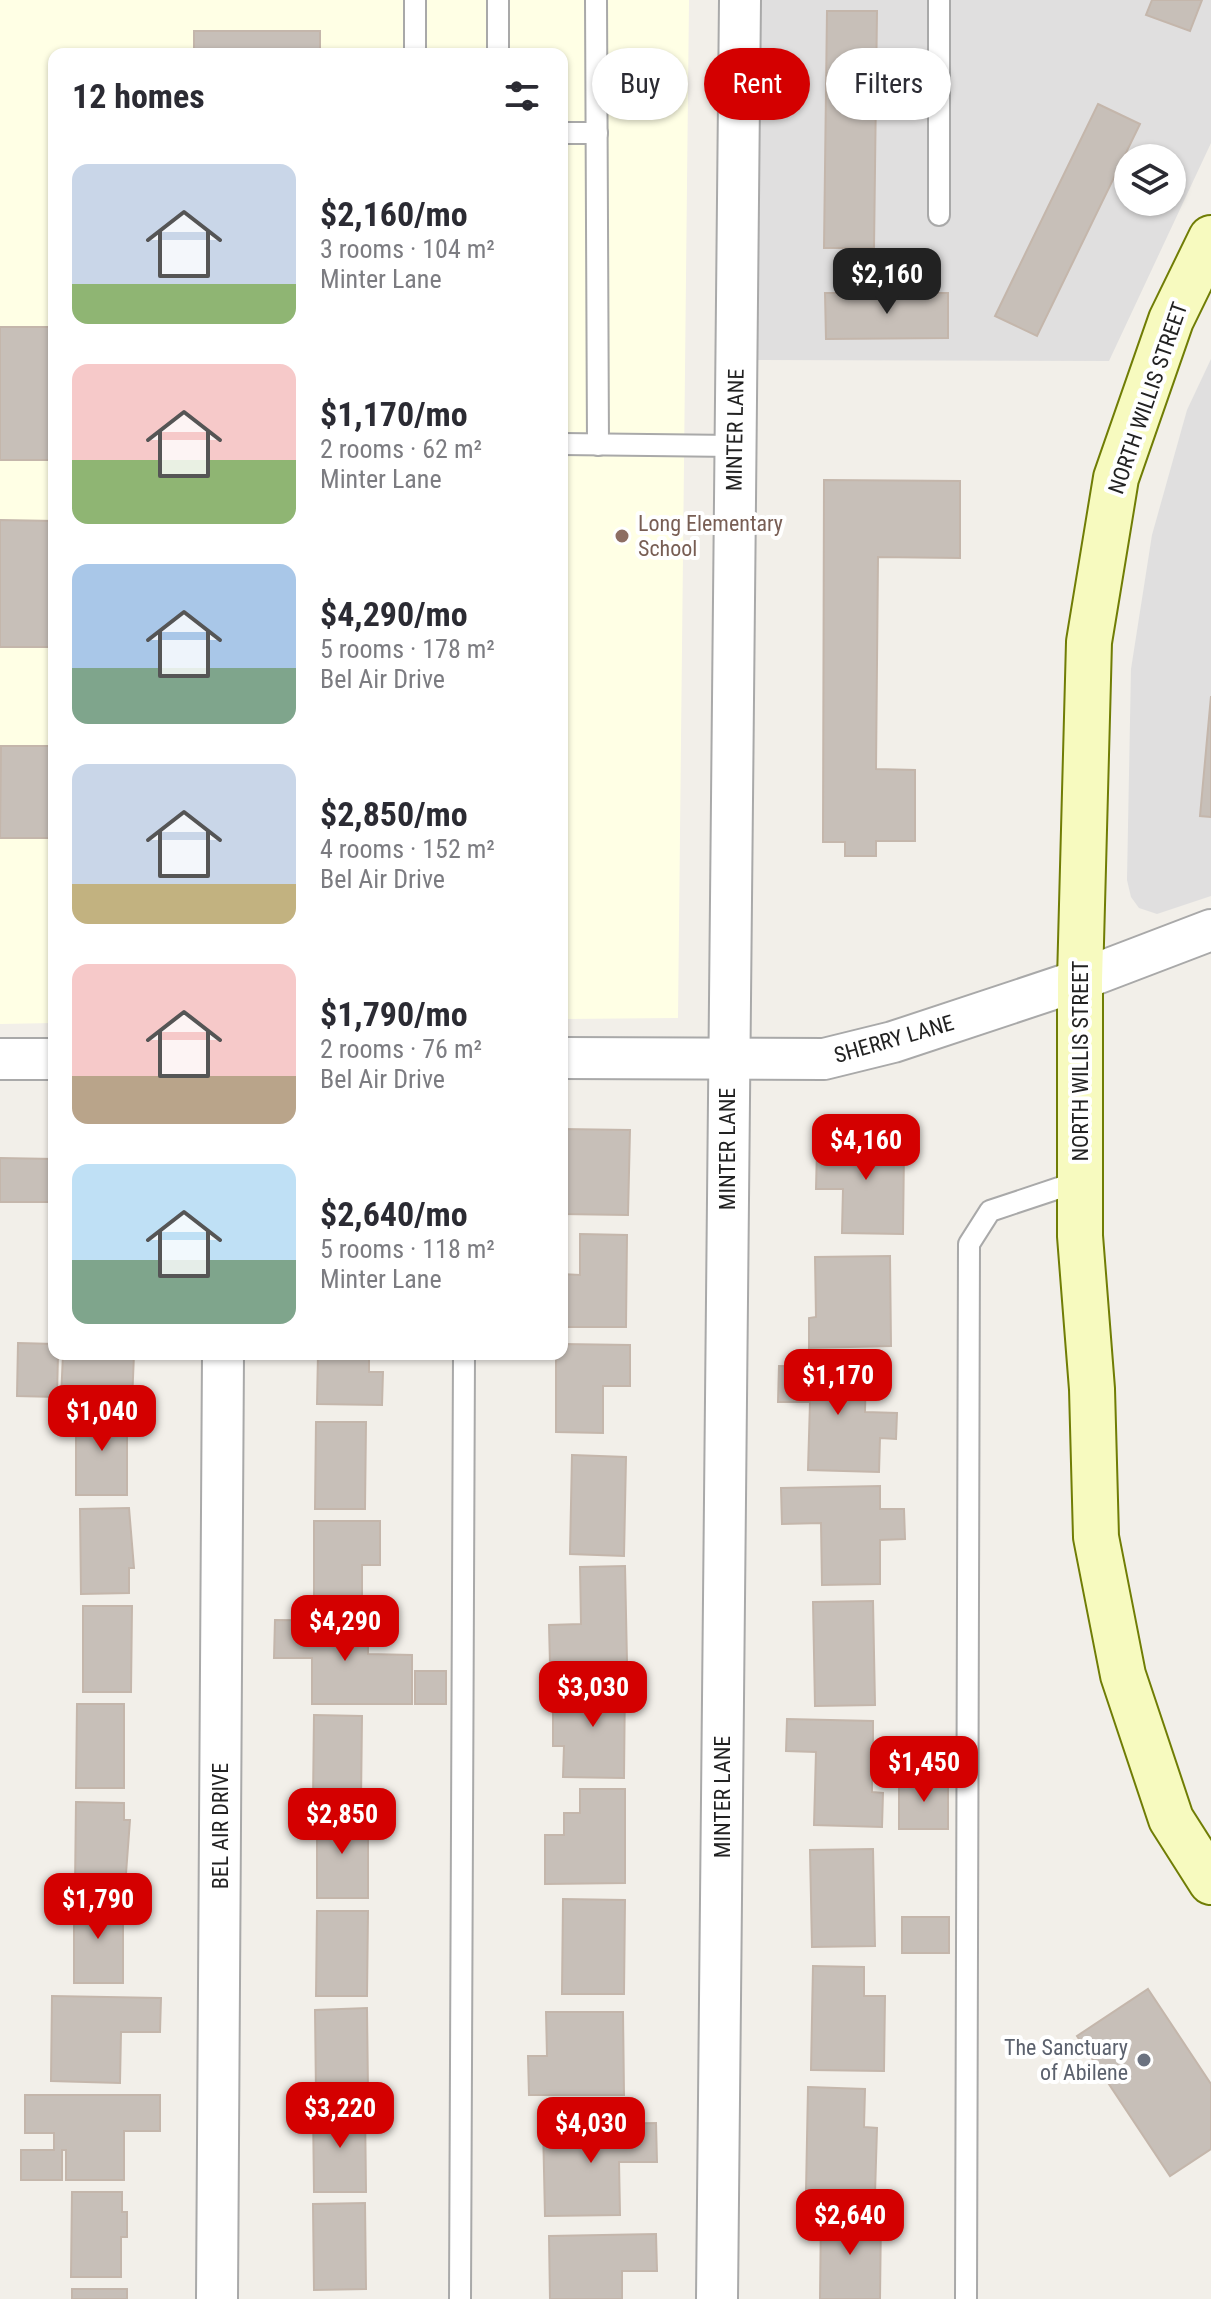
<!DOCTYPE html>
<html lang="en">
<head>
<meta charset="utf-8">
<style>
	:root { --surface:#fff; --page:#f2f2f3; --text:#2b2b33; --muted:#7c7c81; --accent:#d40000 }
	body { margin:0; font-family:"Roboto Condensed",sans-serif; background:var(--page); color:var(--text); height:100vh; display:flex; flex-direction:column; font-size:30px; white-space:nowrap }
	* { box-sizing:border-box; margin:0 }
	p { font-size:26px; color:var(--muted) }
	.icon { flex:none; width:44px; height:44px; fill:none; stroke:currentColor; stroke-width:2; stroke-linecap:round; stroke-linejoin:round }
	.map { position:relative; flex:1; overflow:hidden }
	.side { position:absolute; left:48px; top:48px; width:520px; height:1312px; display:flex; flex-direction:column; background:var(--surface); border-radius:16px; box-shadow:0 2px 6px #0004 }
	.side>* { flex:none }
	.top-card { position:absolute; left:592px; top:48px; width:498px; height:72px; display:flex; gap:16px }
	.controls { position:absolute; left:1114px; top:144px; display:grid; gap:16px }
	.controls a { display:grid; place-items:center; width:72px; height:72px; border-radius:50%; background:var(--surface); box-shadow:0 2px 6px #0004; font-size:40px }
	.price { position:absolute; translate:-50% -68px; padding:0 18px; border-radius:16px; background:var(--accent); color:#fff; font-size:26px; line-height:52px; filter:drop-shadow(0 2px 4px #0008) }
	.price::after { content:''; position:absolute; left:50%; top:48px; width:24px; height:18px; margin-left:-12px; background:inherit; clip-path:polygon(0 0,100% 0,50% 100%) }
	.price.active { background:#222; color:#fff }
	ul { padding:0; list-style:none }
	li { display:flex; align-items:center; gap:24px; height:200px; padding:0 24px }
	li span { display:grid; place-items:center; flex:none; width:224px; height:160px; border-radius:16px; color:#555 }
	li>.icon { margin-inline-start:auto }
	span .icon { width:96px; height:96px; fill:#fffc; stroke-width:1 }
	li b { font-size:34px }
	h2 { display:flex; justify-content:space-between; align-items:center; height:96px; padding:0 24px; font-size:34px }
	.tag { padding:0 28px; border-radius:36px; background:var(--surface); box-shadow:0 2px 6px #0004; font-size:28px; line-height:72px }
	.tag.active { background:var(--accent); color:#fff }
	.map>svg:first-child { display:block }
	.residential { fill:#e0dfdf; fill-rule:evenodd }
	.education { fill:#ffffe5 }
	.building { fill:#c7bfb8; stroke:#c4b6ab; stroke-width:2 }
	.lines { fill:none; stroke-linecap:round; stroke-linejoin:round }
	.lane-casing { stroke:#a9a9a9; stroke-width:24 }
	.street-casing { stroke:#a9a9a9; stroke-width:44 }
	.secondary-casing { stroke:#707d05; stroke-width:48 }
	.lane { stroke:#fff; stroke-width:20 }
	.street { stroke:#fff; stroke-width:40 }
	.secondary { stroke:#f7fabf; stroke-width:44 }
	.education-dot { fill:#8d6e63; stroke:#fff; stroke-width:3 }
	.worship-dot { fill:#6b7280; stroke:#fff; stroke-width:3 }
	.labels { text-anchor:middle; dominant-baseline:central; stroke-width:8; stroke-linejoin:round; paint-order:stroke }
	.street-label { font-size:22px; fill:#222; stroke:#fff }
	.education-label { font-size:22px; fill:#785e54; stroke:#fff; text-anchor:start }
	.worship-label { font-size:22px; fill:#5b616d; stroke:#fff; text-anchor:end }
</style>
</head>
<body>
<div class="map">
<svg width="1211" height="2299" viewBox="0 0 1211 2299">
	<rect width="100%" height="100%" fill="#f2efe9"/>
	<!-- residential -->
	<g class="residential">
		<path d="M758,0H1211V143L1109,361L757,360ZM1128,158H1172V202H1128Z"/>
		<polygon points="1211,359 1211,896 1157,914 1139,908 1131,897 1127,880 1131,669 1152,535 1187,410"/>
	</g>
	<!-- education -->
	<polygon class="education" points="0,0 689,0 678,1018 562,1019 562,54 54,54 54,1023 0,1024"/>
	<!-- building -->
	<g class="building">
		<polygon points="1152,0 1202,0 1190,31 1146,15"/>
		<polygon points="827,11 877,11 874,248 824,248"/>
		<rect x="194" y="31" width="126" height="23"/>
		<polygon points="1098,104 1140,124 1037,336 995,316"/>
		<polygon points="825,293 948,293 948,338 826,339"/>
		<rect x="0" y="327" width="54" height="133"/>
		<polygon points="824,480 960,481 960,558 878,557 876,769 915,770 915,841 876,841 876,856 845,856 845,842 823,842"/>
		<polygon points="0,520 54,521 54,647 0,647"/>
		<polygon points="1211,696 1211,817 1200,816"/>
		<polygon points="1,746 54,746 54,838 0,838"/>
		<polygon points="860,1119 883,1120 882,1148 904,1149 903,1234 842,1233 843,1189 816,1189 817,1148 859,1149"/>
		<polygon points="562,1129 630,1130 628,1215 562,1214"/>
		<polygon points="0,1158 54,1159 54,1202 0,1202"/>
		<polygon points="580,1234 627,1235 626,1327 562,1327 562,1274 580,1275"/>
		<polygon points="890,1256 891,1346 809,1348 809,1318 816,1317 815,1257"/>
		<polygon points="18,1343 54,1344 54,1354 58,1354 57,1397 17,1396"/>
		<polygon points="562,1344 630,1345 630,1386 603,1386 603,1433 556,1432 556,1354 562,1354"/>
		<polygon points="63,1354 134,1354 132,1402 61,1399"/>
		<polygon points="318,1354 369,1354 369,1372 383,1372 382,1405 317,1404"/>
		<polygon points="779,1366 866,1367 865,1412 897,1413 896,1439 880,1438 879,1472 808,1470 810,1402 778,1402"/>
		<rect x="76" y="1411" width="51" height="84"/>
		<polygon points="316,1422 366,1422 365,1509 315,1509"/>
		<polygon points="572,1455 626,1457 624,1556 570,1554"/>
		<polygon points="880,1486 880,1509 904,1509 905,1539 880,1540 880,1584 822,1585 821,1523 782,1524 781,1488"/>
		<polygon points="129,1508 134,1568 129,1568 129,1593 81,1594 80,1509"/>
		<polygon points="314,1521 380,1521 380,1565 362,1565 362,1606 314,1606"/>
		<polygon points="625,1566 627,1662 550,1664 549,1625 581,1624 580,1567"/>
		<polygon points="873,1601 875,1705 815,1706 813,1602"/>
		<polygon points="83,1606 132,1606 131,1692 83,1692"/>
		<polygon points="275,1620 368,1621 368,1654 412,1655 412,1704 312,1704 312,1658 274,1658"/>
		<rect x="415" y="1671" width="31" height="33"/>
		<polygon points="574,1677 625,1678 624,1778 563,1777 564,1746 553,1746 553,1711 573,1711"/>
		<polygon points="77,1704 124,1704 124,1788 76,1788"/>
		<polygon points="314,1715 362,1716 361,1801 313,1801"/>
		<polygon points="787,1719 873,1721 873,1752 897,1753 897,1775 872,1775 872,1792 883,1793 882,1827 814,1825 816,1752 786,1751"/>
		<rect x="899" y="1779" width="49" height="50"/>
		<polygon points="580,1789 625,1789 625,1883 545,1884 545,1835 564,1835 564,1813 580,1813"/>
		<polygon points="76,1802 124,1803 124,1820 130,1820 125,1887 75,1887"/>
		<rect x="317" y="1814" width="51" height="84"/>
		<polygon points="873,1849 875,1946 812,1947 810,1850"/>
		<rect x="74" y="1899" width="49" height="84"/>
		<polygon points="563,1899 625,1900 624,1994 562,1994"/>
		<polygon points="317,1911 368,1911 367,1996 316,1996"/>
		<rect x="902" y="1917" width="47" height="36"/>
		<polygon points="813,1966 864,1967 864,1996 885,1996 884,2071 811,2070"/>
		<polygon points="1148,1989 1211,2084 1211,2149 1170,2176 1077,2036"/>
		<polygon points="52,1996 161,1998 160,2032 121,2032 120,2083 51,2081"/>
		<polygon points="367,2008 368,2093 316,2094 315,2010"/>
		<polygon points="546,2012 623,2012 624,2095 529,2095 528,2056 547,2056"/>
		<polygon points="808,2087 865,2089 864,2127 877,2128 875,2194 806,2192"/>
		<polygon points="25,2095 160,2095 160,2131 124,2131 124,2180 66,2180 66,2150 62,2150 62,2180 21,2180 21,2150 54,2150 54,2133 25,2133"/>
		<polygon points="365,2107 366,2192 314,2192 313,2108"/>
		<polygon points="656,2123 657,2162 619,2162 620,2215 545,2216 543,2125"/>
		<polygon points="72,2192 122,2192 122,2212 127,2212 127,2237 121,2237 121,2277 71,2277"/>
		<polygon points="365,2203 366,2289 314,2290 313,2204"/>
		<polygon points="821,2214 881,2215 880,2299 820,2299"/>
		<polygon points="656,2234 657,2271 622,2271 622,2299 550,2299 549,2236"/>
		<rect x="72" y="2289" width="55" height="10"/>
	</g>
	<g class="lines">
		<defs>
			<g id="lane">
				<polyline points="415,0 415,54"/>
				<polyline points="498,0 498,54"/>
				<polyline points="596,0 598,445"/>
				<polyline points="562,133 597,133"/>
				<polyline points="939,215 939,0"/>
				<polyline points="562,444 735,446"/>
				<polyline points="460,2299 464,1354"/>
				<polyline points="966,2299 969,1244 990,1211 1080,1181"/>
			</g>
			<g id="street">
				<polyline points="562,1058 824,1059 893,1042 1080,980 1211,930"/>
				<polyline points="0,1059 54,1059"/>
				<polyline points="217,2299 223,1354"/>
				<polyline points="717,2299 740,0"/>
			</g>
			<polyline id="secondary" points="1211,238 1171,320 1116,478 1089,642 1080,980 1080,1236 1092,1389 1096,1537 1123,1675 1171,1819 1211,1882"/>
		</defs>
		<!-- lane casing -->
		<use href="#lane" class="lane-casing"/>
		<!-- street casing -->
		<use href="#street" class="street-casing"/>
		<!-- secondary casing -->
		<use href="#secondary" class="secondary-casing"/>
		<!-- lane -->
		<use href="#lane" class="lane"/>
		<!-- street -->
		<use href="#street" class="street"/>
		<!-- secondary -->
		<use href="#secondary" class="secondary"/>
	</g>
	<!-- markers -->
	<circle class="education-dot" cx="622" cy="536" r="8"/>
	<circle class="worship-dot" cx="1144" cy="2060" r="8"/>
	<g class="labels">
		<!-- street labels -->
		<g class="street-label">
			<text transform="translate(1148 398) rotate(-71)">NORTH WILLIS STREET</text>
			<text transform="translate(735 430) rotate(-89)">MINTER LANE</text>
			<text transform="translate(894 1039) rotate(-16)">SHERRY LANE</text>
			<text transform="translate(1080 1061) rotate(-90)">NORTH WILLIS STREET</text>
			<text transform="translate(727 1149) rotate(-90)">MINTER LANE</text>
			<text transform="translate(722 1797) rotate(-90)">MINTER LANE</text>
			<text transform="translate(220 1826) rotate(-90)">BEL AIR DRIVE</text>
		</g>
		<!-- education labels -->
		<g class="education-label">
			<text x="638" y="523">Long Elementary<tspan x="638" dy="25">School</tspan></text>
		</g>
		<!-- worship labels -->
		<g class="worship-label">
			<text x="1128" y="2047">The Sanctuary<tspan x="1128" dy="25">of Abilene</tspan></text>
		</g>
	</g>
</svg>
<div class="controls">
<a><svg class="icon" aria-label="layers" viewBox="0 0 24 24"><path d="M12 4l9 5-9 5-9-5zM3 14l9 5 9-5"/></svg></a>
</div>
<b class="price active" style="left:887px;top:316px">$2,160</b>
<b class="price" style="left:866px;top:1182px">$4,160</b>
<b class="price" style="left:838px;top:1417px">$1,170</b>
<b class="price" style="left:102px;top:1453px">$1,040</b>
<b class="price" style="left:345px;top:1663px">$4,290</b>
<b class="price" style="left:593px;top:1729px">$3,030</b>
<b class="price" style="left:924px;top:1804px">$1,450</b>
<b class="price" style="left:342px;top:1856px">$2,850</b>
<b class="price" style="left:98px;top:1941px">$1,790</b>
<b class="price" style="left:340px;top:2150px">$3,220</b>
<b class="price" style="left:591px;top:2165px">$4,030</b>
<b class="price" style="left:850px;top:2257px">$2,640</b>
<div class="top-card">
<a class="tag">Buy</a>
<a class="tag active">Rent</a>
<a class="tag">Filters</a>
</div>
<section class="side">
<h2>12 homes<svg class="icon" aria-label="filters" viewBox="0 0 24 24"><path d="M4 7h16M4 17h16"/><circle cx="9" cy="7" r="2"/><circle cx="15" cy="17" r="2"/></svg></h2>
<ul>
<li><span style="background:linear-gradient(#c9d6e8 75%,#8fb573 0)"><svg class="icon" aria-label="home" viewBox="0 0 24 24"><path d="M3 11l9-7 9 7M6 9v11h12V9"/></svg></span><div><b>$2,160/mo</b><p>3 rooms · 104 m²</p><p>Minter Lane</p></div></li>
<li><span style="background:linear-gradient(#f6c9c9 60%,#8fb573 0)"><svg class="icon" aria-label="home" viewBox="0 0 24 24"><path d="M3 11l9-7 9 7M6 9v11h12V9"/></svg></span><div><b>$1,170/mo</b><p>2 rooms · 62 m²</p><p>Minter Lane</p></div></li>
<li><span style="background:linear-gradient(#a9c7e8 65%,#7fa58c 0)"><svg class="icon" aria-label="home" viewBox="0 0 24 24"><path d="M3 11l9-7 9 7M6 9v11h12V9"/></svg></span><div><b>$4,290/mo</b><p>5 rooms · 178 m²</p><p>Bel Air Drive</p></div></li>
<li><span style="background:linear-gradient(#c9d6e8 75%,#c2b280 0)"><svg class="icon" aria-label="home" viewBox="0 0 24 24"><path d="M3 11l9-7 9 7M6 9v11h12V9"/></svg></span><div><b>$2,850/mo</b><p>4 rooms · 152 m²</p><p>Bel Air Drive</p></div></li>
<li><span style="background:linear-gradient(#f6c9c9 70%,#b9a48a 0)"><svg class="icon" aria-label="home" viewBox="0 0 24 24"><path d="M3 11l9-7 9 7M6 9v11h12V9"/></svg></span><div><b>$1,790/mo</b><p>2 rooms · 76 m²</p><p>Bel Air Drive</p></div></li>
<li><span style="background:linear-gradient(#bfe0f5 60%,#7fa58c 0)"><svg class="icon" aria-label="home" viewBox="0 0 24 24"><path d="M3 11l9-7 9 7M6 9v11h12V9"/></svg></span><div><b>$2,640/mo</b><p>5 rooms · 118 m²</p><p>Minter Lane</p></div></li>
</ul>
</section>
</div>
</body>
</html>
